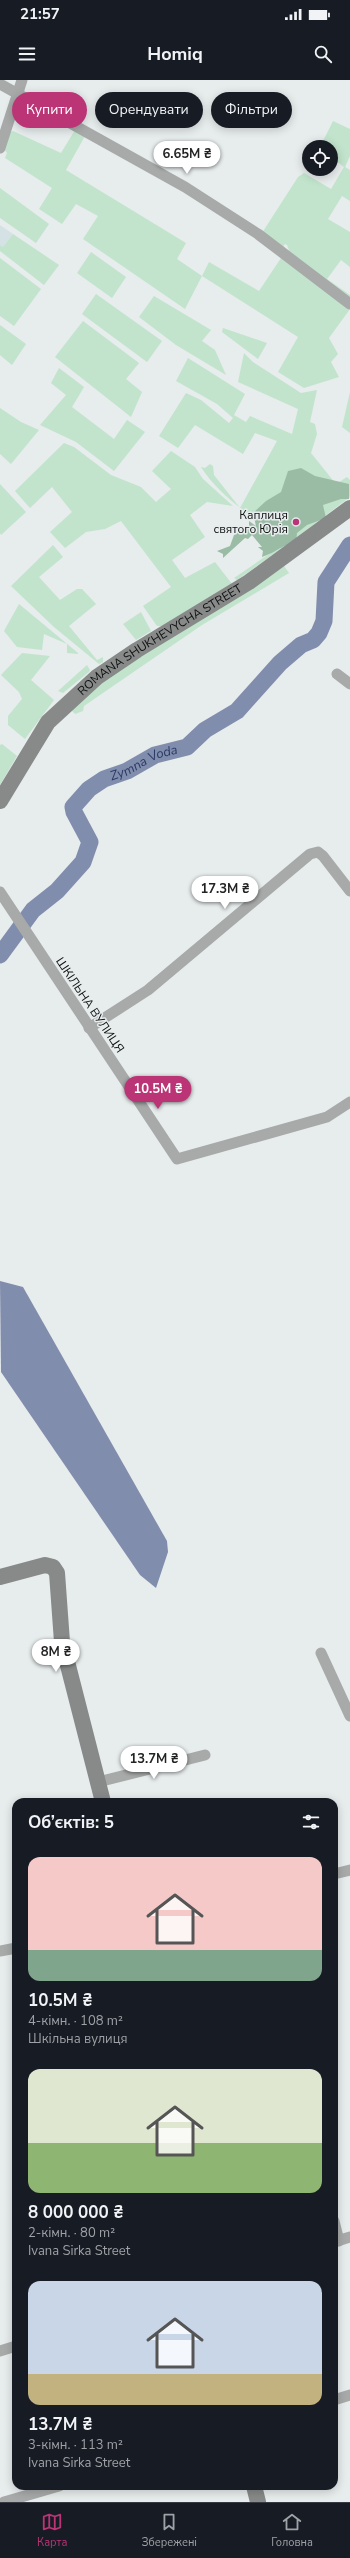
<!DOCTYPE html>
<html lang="uk">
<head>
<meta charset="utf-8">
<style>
	:root { --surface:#171b24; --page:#242831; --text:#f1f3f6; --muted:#9ea1a6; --line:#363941; --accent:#ba3476 }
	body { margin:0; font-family:"Nunito Sans",sans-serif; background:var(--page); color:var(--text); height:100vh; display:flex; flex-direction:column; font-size:15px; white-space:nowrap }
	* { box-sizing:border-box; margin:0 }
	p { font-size:13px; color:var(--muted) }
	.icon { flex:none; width:22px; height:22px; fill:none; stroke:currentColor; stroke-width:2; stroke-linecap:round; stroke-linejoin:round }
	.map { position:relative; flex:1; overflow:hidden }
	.details { position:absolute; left:12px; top:1718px; width:326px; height:692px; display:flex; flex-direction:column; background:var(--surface); border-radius:12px; box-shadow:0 2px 10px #0003 }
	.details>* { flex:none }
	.top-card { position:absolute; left:12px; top:12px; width:326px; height:36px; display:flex; gap:8px }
	.buttons { position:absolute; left:302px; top:60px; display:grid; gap:8px }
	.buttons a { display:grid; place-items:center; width:36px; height:36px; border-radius:50%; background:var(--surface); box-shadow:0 2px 10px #0003; font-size:20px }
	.price { position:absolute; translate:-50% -34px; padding:0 9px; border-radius:14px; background:#fff; color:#222; font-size:13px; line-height:26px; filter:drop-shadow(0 1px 2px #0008) }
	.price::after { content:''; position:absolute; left:50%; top:24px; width:12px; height:9px; margin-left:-6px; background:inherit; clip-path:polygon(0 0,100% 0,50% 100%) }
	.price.on { background:var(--accent); color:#fff }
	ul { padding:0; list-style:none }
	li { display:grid; align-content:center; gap:8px; height:212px; padding:0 16px }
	li span { display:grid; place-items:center; height:124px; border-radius:12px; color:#555 }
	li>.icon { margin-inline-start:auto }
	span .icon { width:72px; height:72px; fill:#fffc; stroke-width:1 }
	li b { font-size:17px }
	h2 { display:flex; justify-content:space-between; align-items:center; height:48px; padding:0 16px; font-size:17px }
	.pill { padding:0 14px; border-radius:18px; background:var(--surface); box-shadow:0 2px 10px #0003; font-size:14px; line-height:36px }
	.pill.on { background:var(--accent); color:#fff }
	.status { display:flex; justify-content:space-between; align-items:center; height:28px; padding:0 20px; background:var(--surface); direction:ltr }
	.status svg { height:11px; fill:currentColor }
	header { display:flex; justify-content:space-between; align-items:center; height:52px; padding:0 16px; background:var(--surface); font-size:18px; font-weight:700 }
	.tab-bar { display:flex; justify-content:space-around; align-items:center; height:56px; border-top:1px solid var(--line); background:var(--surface); font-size:11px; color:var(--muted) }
	.tab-bar a { display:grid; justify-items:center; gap:2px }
	.tab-bar .on { color:var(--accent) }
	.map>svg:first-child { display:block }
	.built { fill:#d4e2e5 }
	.green { fill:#c2e4cc }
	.forest { fill:#9abca4 }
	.water { fill:#818dad }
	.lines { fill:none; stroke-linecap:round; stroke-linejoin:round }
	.river { stroke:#818dad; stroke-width:17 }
	.street { stroke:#a8aaa9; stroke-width:11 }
	.secondary { stroke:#878a89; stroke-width:16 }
	.poi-dot { fill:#ba3476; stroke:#e7eced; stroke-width:1.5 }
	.labels { text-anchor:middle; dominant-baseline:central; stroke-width:3; stroke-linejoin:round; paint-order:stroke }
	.poi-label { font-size:12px; fill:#0f1111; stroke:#e7eced; text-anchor:end }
	.street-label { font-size:12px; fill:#0f1111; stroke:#e7eced }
	.water-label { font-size:13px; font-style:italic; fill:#2b3965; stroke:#e7eced }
</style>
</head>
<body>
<div class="status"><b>21:57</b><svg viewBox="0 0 49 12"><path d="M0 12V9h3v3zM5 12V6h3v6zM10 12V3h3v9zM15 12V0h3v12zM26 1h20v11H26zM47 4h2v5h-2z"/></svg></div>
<header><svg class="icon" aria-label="menu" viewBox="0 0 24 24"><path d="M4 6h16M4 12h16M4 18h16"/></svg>Homiq<svg class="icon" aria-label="search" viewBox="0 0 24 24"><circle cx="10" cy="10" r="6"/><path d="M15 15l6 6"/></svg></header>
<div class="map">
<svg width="350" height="2422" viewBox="0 0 350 2422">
	<rect width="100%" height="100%" fill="#e7eced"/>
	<!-- built -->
	<polygon class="built" points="0,145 13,154 3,167 0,165"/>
	<!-- green -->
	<g class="green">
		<polygon points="333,41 350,49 350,76 345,87 350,90 350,121 342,116 328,139 350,152 350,187 341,180 327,199 350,215 350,220 290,173 287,165 285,164 282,168 262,153 298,97 304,93 331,109 344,87 331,77 331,67 320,67"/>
		<polygon points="75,50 85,56 66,90 186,163 177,179 202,196 209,182 259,211 281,178 350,229 329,258 338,274 331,282 339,297 304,308 278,292 298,257 202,196 185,229 83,159 98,136 76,124 62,144 39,129 52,108 5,78 7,73 4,69 10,52 13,51 61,73"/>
		<polygon points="0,108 49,144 36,163 0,138"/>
		<polygon points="13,154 59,185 44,205 0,171 0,165 3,167"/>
		<polygon points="91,172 126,197 112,218 77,193"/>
		<polygon points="0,178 41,209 14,246 0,236"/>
		<polygon points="96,214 162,261 147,282 82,234"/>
		<polygon points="154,216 211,250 202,261 215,270 226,295 176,265 139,237"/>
		<polygon points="83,241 139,283 126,299 142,312 131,337 55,277"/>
		<polygon points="0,245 26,264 12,285 0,275"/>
		<polygon points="223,248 267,263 258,279 222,252"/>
		<path d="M244,273L253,282L301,313L317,310L310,342L315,344L317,354L311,373L336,404L347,397L350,400V417L288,464C259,440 222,420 201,387L205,388L210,384L213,386L214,395L240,428L277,361L255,353L243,374L195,345L178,368L159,356L186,313L201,320L229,343L233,338L217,324L176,301L188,278L245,314L234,335L246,342L250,336L292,354L298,329L238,302Z"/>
		<polygon points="59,288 84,307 72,327 114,359 127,340 145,352 114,391 76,362 40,345 66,315 51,303"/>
		<polygon points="350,312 350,353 342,347"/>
		<polygon points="0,328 21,342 39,350 11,384 0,374"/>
		<polygon points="64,363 74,367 111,395 141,407 156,422 171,409 152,391 171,371 195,387 203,399 233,426 207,422 190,435 205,457 172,480 185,498 215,482 232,504 162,546 157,546 143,526 171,507 121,441 105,449 86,452 65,468 50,452 72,432 52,407 30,428 15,411"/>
		<polygon points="0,404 26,432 1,455 0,453"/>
		<polygon points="53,465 63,477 39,497 60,520 77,509 82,509 96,524 69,546 97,580 103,577 103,582 99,584 54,547 11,506"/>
		<polygon points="282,465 284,467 237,500 234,498"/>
		<polygon points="284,486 289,493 202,545 84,626 83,631 75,634 71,630 101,602"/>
		<polygon points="19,524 78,573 78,574 67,573 67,564 44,554 42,570 17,567 4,551"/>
		<polygon points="141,532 151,551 136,560 123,544"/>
		<polygon points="22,573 50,576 31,600 54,620 25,659 8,645 8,636 22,619 19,612 1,595"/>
		<polygon points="87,585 90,590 89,592 63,613 58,611"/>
		<polygon points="2,664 17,676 0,705 0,665"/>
	</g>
	<!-- forest -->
	<path class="forest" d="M301,388L315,396L349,404V419H341L323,425L326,438L307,445L297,453L296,463C279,466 277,472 262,477L263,471L258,467H262L252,455L248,459L245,458L223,478V474L217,471L230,466L234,455L249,446V441L256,446L253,433L266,421L281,412L288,391Z"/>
	<!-- water -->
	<polygon class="water" points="0,1201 23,1207 167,1461 168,1472 156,1508 140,1495 1,1292"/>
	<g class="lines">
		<!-- river -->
		<path class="river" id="s1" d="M0,875L33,830L57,811L83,782L90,762L74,732L73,727L89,709L104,699L127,691L155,675L187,667L205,650L237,631L280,583L301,565L313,560L319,553L324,541L326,502L350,465"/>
		<!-- street -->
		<g class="street">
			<polyline points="0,4 185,107 258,154 350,224"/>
			<polyline points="0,68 22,0"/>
			<polyline points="337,594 350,604"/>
			<polyline points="0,812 177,1079 327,1037 350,1022"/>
			<polyline points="89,948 148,910 310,774 318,772 323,776 350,811"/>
			<polyline points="321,1573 350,1636"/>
			<polyline points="98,1702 205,1675"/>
			<polyline points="334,1794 350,1790"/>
			<polyline points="0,1871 16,1868"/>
			<polyline points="334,2141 339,2161"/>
			<polyline points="334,2162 350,2157"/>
			<polyline points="0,2271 16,2266"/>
			<polyline points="334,2320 350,2315"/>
			<polyline points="4,2422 59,2406"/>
		</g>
		<!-- secondary -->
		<g class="secondary">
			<path id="s2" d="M0,721L48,642L97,597L137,570L249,502L350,428"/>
			<polyline points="0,1497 45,1485 53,1487 57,1493 62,1562 103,1722"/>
			<polyline points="254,2406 258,2422"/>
		</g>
	</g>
	<!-- markers -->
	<circle class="poi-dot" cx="296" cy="442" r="4"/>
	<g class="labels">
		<!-- poi labels -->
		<g class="poi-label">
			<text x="288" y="435">Каплиця<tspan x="288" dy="14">святого Юрія</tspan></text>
		</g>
		<!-- street labels -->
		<g class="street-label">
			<text stroke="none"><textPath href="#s2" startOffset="232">ROMANA SHUKHEVYCHA STREET</textPath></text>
			<text transform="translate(90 925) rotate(56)">ШКІЛЬНА ВУЛИЦЯ</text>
		</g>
		<!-- water labels -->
		<g class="water-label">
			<text stroke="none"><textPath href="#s1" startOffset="271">Zymna Voda</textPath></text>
		</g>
	</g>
</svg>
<div class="buttons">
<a><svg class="icon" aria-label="locate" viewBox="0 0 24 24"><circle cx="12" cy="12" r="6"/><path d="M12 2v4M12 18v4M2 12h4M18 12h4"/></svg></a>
</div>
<b class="price" style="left:187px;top:95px">6.65M ₴</b>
<b class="price" style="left:225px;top:830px">17.3M ₴</b>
<b class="price on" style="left:158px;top:1030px">10.5M ₴</b>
<b class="price" style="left:56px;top:1593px">8M ₴</b>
<b class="price" style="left:154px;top:1700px">13.7M ₴</b>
<div class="top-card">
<a class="pill on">Купити</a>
<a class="pill">Орендувати</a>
<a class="pill">Фільтри</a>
</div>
<section class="details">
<h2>Об’єктів: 5<svg class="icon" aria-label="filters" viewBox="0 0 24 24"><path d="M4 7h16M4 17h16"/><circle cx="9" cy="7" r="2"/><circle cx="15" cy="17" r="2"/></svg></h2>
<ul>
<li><span style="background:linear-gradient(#f6c9c9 75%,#7fa58c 0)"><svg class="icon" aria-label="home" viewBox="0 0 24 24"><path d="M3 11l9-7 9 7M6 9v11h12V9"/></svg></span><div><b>10.5M ₴</b><p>4-кімн. · 108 m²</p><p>Шкільна вулиця</p></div></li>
<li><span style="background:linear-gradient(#dfe7d0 60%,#8fb573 0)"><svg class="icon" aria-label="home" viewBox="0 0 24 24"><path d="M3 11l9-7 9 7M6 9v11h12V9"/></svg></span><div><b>8 000 000 ₴</b><p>2-кімн. · 80 m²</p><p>Ivana Sirka Street</p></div></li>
<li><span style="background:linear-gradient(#c9d6e8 75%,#c2b280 0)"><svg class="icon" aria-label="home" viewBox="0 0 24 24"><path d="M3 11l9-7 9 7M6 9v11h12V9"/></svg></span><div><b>13.7M ₴</b><p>3-кімн. · 113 m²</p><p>Ivana Sirka Street</p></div></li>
</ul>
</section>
</div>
<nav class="tab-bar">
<a class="on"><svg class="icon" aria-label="map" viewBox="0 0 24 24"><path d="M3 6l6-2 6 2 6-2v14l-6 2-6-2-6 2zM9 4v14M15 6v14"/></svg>Карта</a>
<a><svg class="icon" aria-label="saved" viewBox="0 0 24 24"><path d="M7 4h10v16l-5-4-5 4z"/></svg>Збережені</a>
<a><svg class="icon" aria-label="home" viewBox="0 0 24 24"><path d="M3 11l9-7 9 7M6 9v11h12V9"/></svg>Головна</a>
</nav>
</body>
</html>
